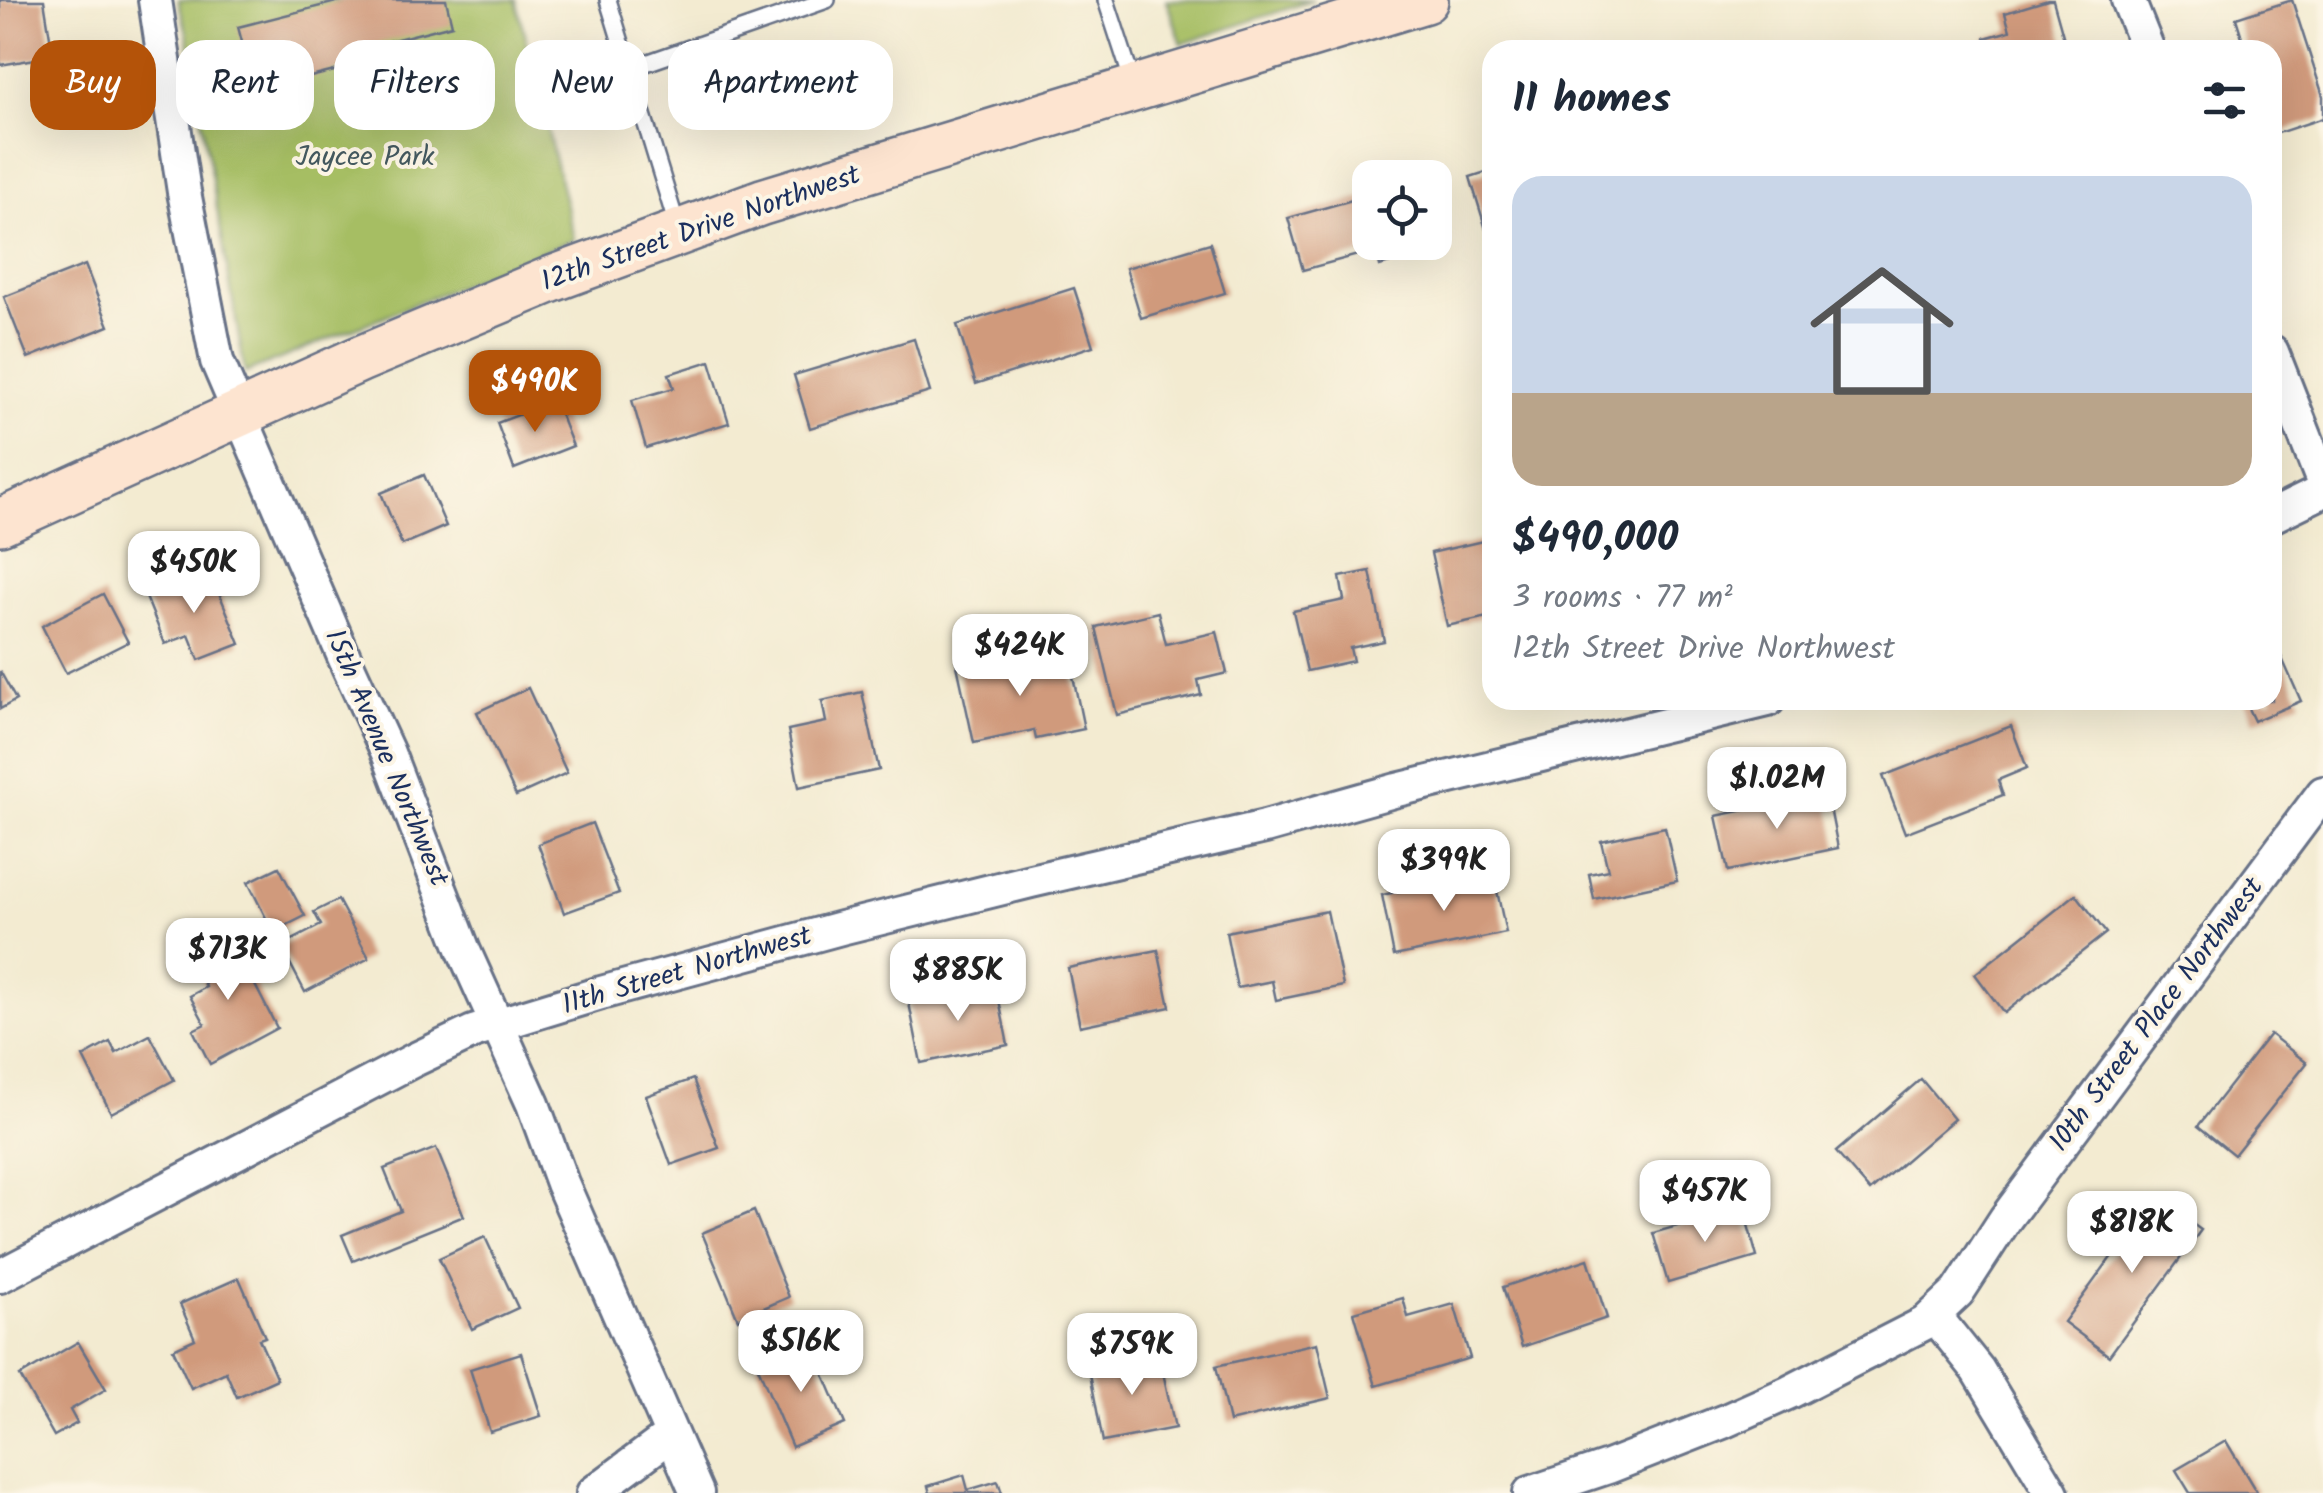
<!DOCTYPE html>
<html lang="en">
<head>
<meta charset="utf-8">
<style>
	:root { --surface:#fff; --page:#f2f2f3; --text:#1f2937; --muted:#747a83; --line:#e0e1e3; --accent:#b45309 }
	body { margin:0; font-family:Kalam,sans-serif; background:var(--page); color:var(--text); height:100vh; display:flex; flex-direction:column; font-size:38px; white-space:nowrap }
	* { box-sizing:border-box; margin:0 }
	p { font-size:32px; color:var(--muted) }
	.icon { flex:none; width:55px; height:55px; fill:none; stroke:currentColor; stroke-width:2; stroke-linecap:round; stroke-linejoin:round }
	.map { position:relative; flex:1; overflow:hidden }
	.drawer { position:absolute; left:1482px; top:40px; width:800px; height:670px; display:flex; flex-direction:column; background:var(--surface); border-radius:30px; box-shadow:0 10px 40px #0002 }
	.drawer>* { flex:none }
	.top-card { position:absolute; left:30px; top:40px; width:950px; height:90px; display:flex; gap:20px }
	.buttons { position:absolute; left:1352px; top:160px; display:grid; gap:20px }
	.buttons a { display:grid; place-items:center; width:100px; height:100px; border-radius:20px; background:var(--surface); box-shadow:0 10px 40px #0002; font-size:50px }
	.price { position:absolute; translate:-50% -85px; padding:0 22px; border-radius:20px; background:#fff; color:#222; font-size:32px; line-height:65px; filter:drop-shadow(0 2px 5px #0008) }
	.price::after { content:''; position:absolute; left:50%; top:60px; width:30px; height:22px; margin-left:-15px; background:inherit; clip-path:polygon(0 0,100% 0,50% 100%) }
	.price.active { background:var(--accent); color:#fff }
	ul { padding:0; list-style:none }
	li { display:grid; align-content:center; gap:20px; height:530px; padding:0 30px }
	li+li { border-top:2px solid var(--line) }
	li span { display:grid; place-items:center; height:310px; border-radius:30px; color:#555 }
	li>.icon { margin-inline-start:auto }
	span .icon { width:180px; height:180px; fill:#fffc; stroke-width:1 }
	li b { font-size:42px }
	h2 { display:flex; justify-content:space-between; align-items:center; height:120px; padding:0 30px; font-size:42px }
	.chip { padding:0 35px; border-radius:30px; background:var(--surface); box-shadow:0 10px 40px #0002; font-size:35px; line-height:90px }
	.chip.active { background:var(--accent); color:#fff }
	.map>svg:first-child { display:block }
	.green { fill:#a6be64; stroke:#607661; stroke-width:2.5 }
	.building { fill:#d09a7c }
	.lines { fill:none; stroke-linecap:round; stroke-linejoin:round }
	.lane-casing { stroke:#677186; stroke-width:20 }
	.street-casing { stroke:#677186; stroke-width:38 }
	.secondary-casing { stroke:#677186; stroke-width:50 }
	.lane { stroke:#fff; stroke-width:15 }
	.street { stroke:#fff; stroke-width:32 }
	.secondary { stroke:#fde4d0; stroke-width:45 }
	.labels { text-anchor:middle; dominant-baseline:central; stroke-width:8; stroke-linejoin:round; paint-order:stroke }
	.park-label { font-size:28px; fill:#455a60; stroke:#fcf5e5 }
	.street-label { font-size:28px; fill:#1b2f5e; stroke:#fcf5e5 }
</style>
</head>
<body>
<div class="map">
<svg width="2323" height="1493" viewBox="0 0 2323 1493">
	<rect width="100%" height="100%" fill="#fcf5e5"/>
	<filter id="ink" filterUnits="userSpaceOnUse"><feTurbulence type="fractalNoise" baseFrequency=".01" numOctaves="2"/><feDisplacementMap in="SourceGraphic" scale="20" xChannelSelector="R" yChannelSelector="G"/><feConvolveMatrix kernelMatrix="1 2 1 2 8 2 1 2 1" color-interpolation-filters="sRGB"/></filter>
	<filter id="wash" filterUnits="userSpaceOnUse"><feTurbulence type="fractalNoise" baseFrequency=".0048" numOctaves="4" result="noise"/><feDisplacementMap in="SourceGraphic" scale="40" xChannelSelector="R" yChannelSelector="G"/><feGaussianBlur stdDeviation="2.25" result="paint"/><feColorMatrix in="noise" values="0 0 0 0 0 0 0 0 0 0 0 0 0 0 0 0 0 1.4 0 .05"/><feComposite in="paint" operator="in"/></filter>
	<g filter="url(#wash)">
		<rect width="100%" height="100%" fill="#f3ebd1"/>
		<!-- green -->
		<g class="green">
			<polygon points="178,0 516,0 574,239 245,373 187,33"/>
			<polygon points="1166,0 1313,0 1182,44"/>
		</g>
		<g id="blocks">
			<!-- building -->
			<g class="building">
				<polygon points="0,0 44,0 53,56 0,65"/>
				<polygon points="344,0 446,0 452,25 362,48 366,63 255,91 238,27"/>
				<polygon points="2048,0 2053,0 2067,50 1988,50 1985,38 2010,31 2005,13"/>
				<polygon points="2292,0 2323,96 2323,118 2272,135 2272,50 2246,50 2236,18"/>
				<polygon points="1492,170 1492,234 1488,236 1470,177"/>
				<polygon points="1370,195 1370,242 1403,242 1407,258 1380,266 1376,250 1303,270 1288,218"/>
				<polygon points="1210,243 1225,293 1141,318 1126,268"/>
				<polygon points="85,265 109,326 28,358 4,297"/>
				<polygon points="1074,288 1093,346 976,384 957,325"/>
				<polygon points="914,339 930,392 810,428 794,375"/>
				<polygon points="710,361 729,423 646,448 632,400 674,388 669,374"/>
				<polygon points="555,401 573,446 514,469 497,423"/>
				<polygon points="424,475 446,526 402,545 381,493"/>
				<polygon points="1487,540 1491,559 1492,558 1492,616 1447,626 1431,553"/>
				<polygon points="210,571 240,644 199,660 189,635 165,644 146,597"/>
				<polygon points="1370,571 1384,641 1350,648 1353,661 1307,671 1293,611 1344,600 1340,577"/>
				<polygon points="103,594 128,642 66,673 42,626"/>
				<polygon points="1158,612 1166,644 1217,632 1227,673 1198,680 1201,695 1117,715 1096,627"/>
				<polygon points="2272,636 2301,701 2254,721 2244,700 2272,700"/>
				<polygon points="987,654 991,673 1069,657 1084,729 1036,739 1034,730 974,743 956,661"/>
				<polygon points="0,671 16,700 0,709"/>
				<polygon points="528,688 567,773 516,796 477,712"/>
				<polygon points="862,692 879,770 799,787 788,730 826,722 822,701"/>
				<polygon points="2011,726 2027,768 1998,780 2003,795 1905,833 1883,776"/>
				<polygon points="1827,793 1838,848 1728,871 1716,816"/>
				<polygon points="592,823 619,893 564,913 538,844"/>
				<polygon points="1665,827 1677,881 1594,899 1589,874 1608,870 1601,841"/>
				<polygon points="279,867 305,916 273,932 248,882"/>
				<polygon points="1493,872 1506,933 1394,956 1382,895"/>
				<polygon points="2076,894 2106,933 2004,1013 1975,974"/>
				<polygon points="338,900 369,958 305,992 281,946 321,925 314,912"/>
				<polygon points="1327,911 1343,986 1276,1000 1272,981 1237,988 1226,932"/>
				<polygon points="230,936 277,1028 210,1064 193,1030 205,1024 190,996 206,987 191,957"/>
				<polygon points="1158,950 1170,1007 1080,1026 1068,968"/>
				<polygon points="996,985 1008,1045 921,1063 909,1003"/>
				<polygon points="2270,1034 2307,1063 2234,1155 2198,1126"/>
				<polygon points="150,1035 174,1080 111,1113 83,1057 110,1042 116,1053"/>
				<polygon points="693,1079 719,1148 671,1165 646,1096"/>
				<polygon points="1921,1079 1954,1119 1870,1191 1836,1152"/>
				<polygon points="436,1148 464,1216 353,1261 342,1235 401,1211 384,1169"/>
				<polygon points="2155,1197 2201,1230 2109,1356 2064,1322"/>
				<polygon points="1743,1207 1757,1257 1668,1283 1653,1233"/>
				<polygon points="754,1211 789,1297 738,1319 702,1233"/>
				<polygon points="485,1237 518,1308 472,1329 439,1258"/>
				<polygon points="1588,1259 1607,1318 1522,1347 1503,1287"/>
				<polygon points="239,1278 265,1337 259,1339 277,1379 237,1397 226,1372 191,1388 173,1349 195,1339 180,1304"/>
				<polygon points="1403,1298 1408,1317 1454,1304 1470,1358 1376,1386 1354,1312"/>
				<polygon points="78,1342 106,1389 70,1410 77,1423 54,1436 20,1376"/>
				<polygon points="810,1342 845,1424 792,1447 757,1365"/>
				<polygon points="1317,1343 1330,1398 1229,1422 1216,1366"/>
				<polygon points="521,1353 541,1416 490,1432 470,1369"/>
				<polygon points="1159,1354 1175,1428 1103,1442 1089,1369"/>
				<polygon points="2226,1441 2257,1493 2190,1493 2176,1470"/>
				<polygon points="964,1475 968,1490 998,1481 1002,1493 930,1493 928,1486"/>
			</g>
		</g>
	</g>
	<g filter="url(#ink)">
		<use href="#blocks" fill-opacity="0" stroke="#677186" stroke-width="2.5"/>
		<g class="lines">
			<defs>
				<g id="lane">
					<polyline points="608,0 678,229"/>
					<polyline points="1106,0 1134,86"/>
					<polyline points="629,69 827,0"/>
				</g>
				<g id="street">
					<polyline points="155,0 184,192 217,361 348,666 388,753 464,951 533,1104 562,1183 697,1493"/>
					<polyline points="2128,0 2148,50"/>
					<polyline points="2272,352 2323,482"/>
					<polyline points="2272,516 2323,491"/>
					<polyline points="0,1276 414,1060 473,1032 601,993 841,928 1031,881 1265,827 1397,790 1768,700"/>
					<polyline points="1934,1315 1978,1370 2052,1493"/>
					<polyline points="593,1493 671,1435"/>
					<polyline points="1530,1493 1608,1467 1725,1421 1790,1392 1925,1323 1958,1292 2006,1218 2323,793"/>
				</g>
				<polyline id="secondary" points="0,522 360,359 552,279 762,202 1425,0"/>
			</defs>
			<!-- lane casing -->
			<use href="#lane" class="lane-casing"/>
			<!-- street casing -->
			<use href="#street" class="street-casing"/>
			<!-- secondary casing -->
			<use href="#secondary" class="secondary-casing"/>
			<!-- lane -->
			<use href="#lane" class="lane"/>
			<!-- street -->
			<use href="#street" class="street"/>
			<!-- secondary -->
			<use href="#secondary" class="secondary"/>
		</g>
	</g>
	<g class="labels">
		<!-- park labels -->
		<g class="park-label">
			<text x="365" y="157">Jaycee Park</text>
		</g>
		<!-- street labels -->
		<g class="street-label">
			<text transform="translate(701 229) rotate(-19)">12th Street Drive Northwest</text>
			<text transform="translate(386 758) rotate(67)">15th Avenue Northwest</text>
			<text transform="translate(687 971) rotate(-16)">11th Street Northwest</text>
			<text transform="translate(2157 1015) rotate(-53)">10th Street Place Northwest</text>
		</g>
	</g>
</svg>
<div class="buttons">
<a><svg class="icon" aria-label="locate" viewBox="0 0 24 24"><circle cx="12" cy="12" r="6"/><path d="M12 2v4M12 18v4M2 12h4M18 12h4"/></svg></a>
</div>
<b class="price active" style="left:535px;top:435px">$490K</b>
<b class="price" style="left:194px;top:616px">$450K</b>
<b class="price" style="left:1020px;top:699px">$424K</b>
<b class="price" style="left:1777px;top:832px">$1.02M</b>
<b class="price" style="left:1444px;top:914px">$399K</b>
<b class="price" style="left:228px;top:1003px">$713K</b>
<b class="price" style="left:958px;top:1024px">$885K</b>
<b class="price" style="left:1705px;top:1245px">$457K</b>
<b class="price" style="left:2132px;top:1276px">$818K</b>
<b class="price" style="left:801px;top:1395px">$516K</b>
<b class="price" style="left:1132px;top:1398px">$759K</b>
<div class="top-card">
<a class="chip active">Buy</a>
<a class="chip">Rent</a>
<a class="chip">Filters</a>
<a class="chip">New</a>
<a class="chip">Apartment</a>
</div>
<section class="drawer">
<h2>11 homes<svg class="icon" aria-label="filters" viewBox="0 0 24 24"><path d="M4 7h16M4 17h16"/><circle cx="9" cy="7" r="2"/><circle cx="15" cy="17" r="2"/></svg></h2>
<ul>
<li><span style="background:linear-gradient(#c9d6e8 70%,#b9a48a 0)"><svg class="icon" aria-label="home" viewBox="0 0 24 24"><path d="M3 11l9-7 9 7M6 9v11h12V9"/></svg></span><div><b>$490,000</b><p>3 rooms · 77 m²</p><p>12th Street Drive Northwest</p></div></li>
</ul>
</section>
</div>
</body>
</html>
